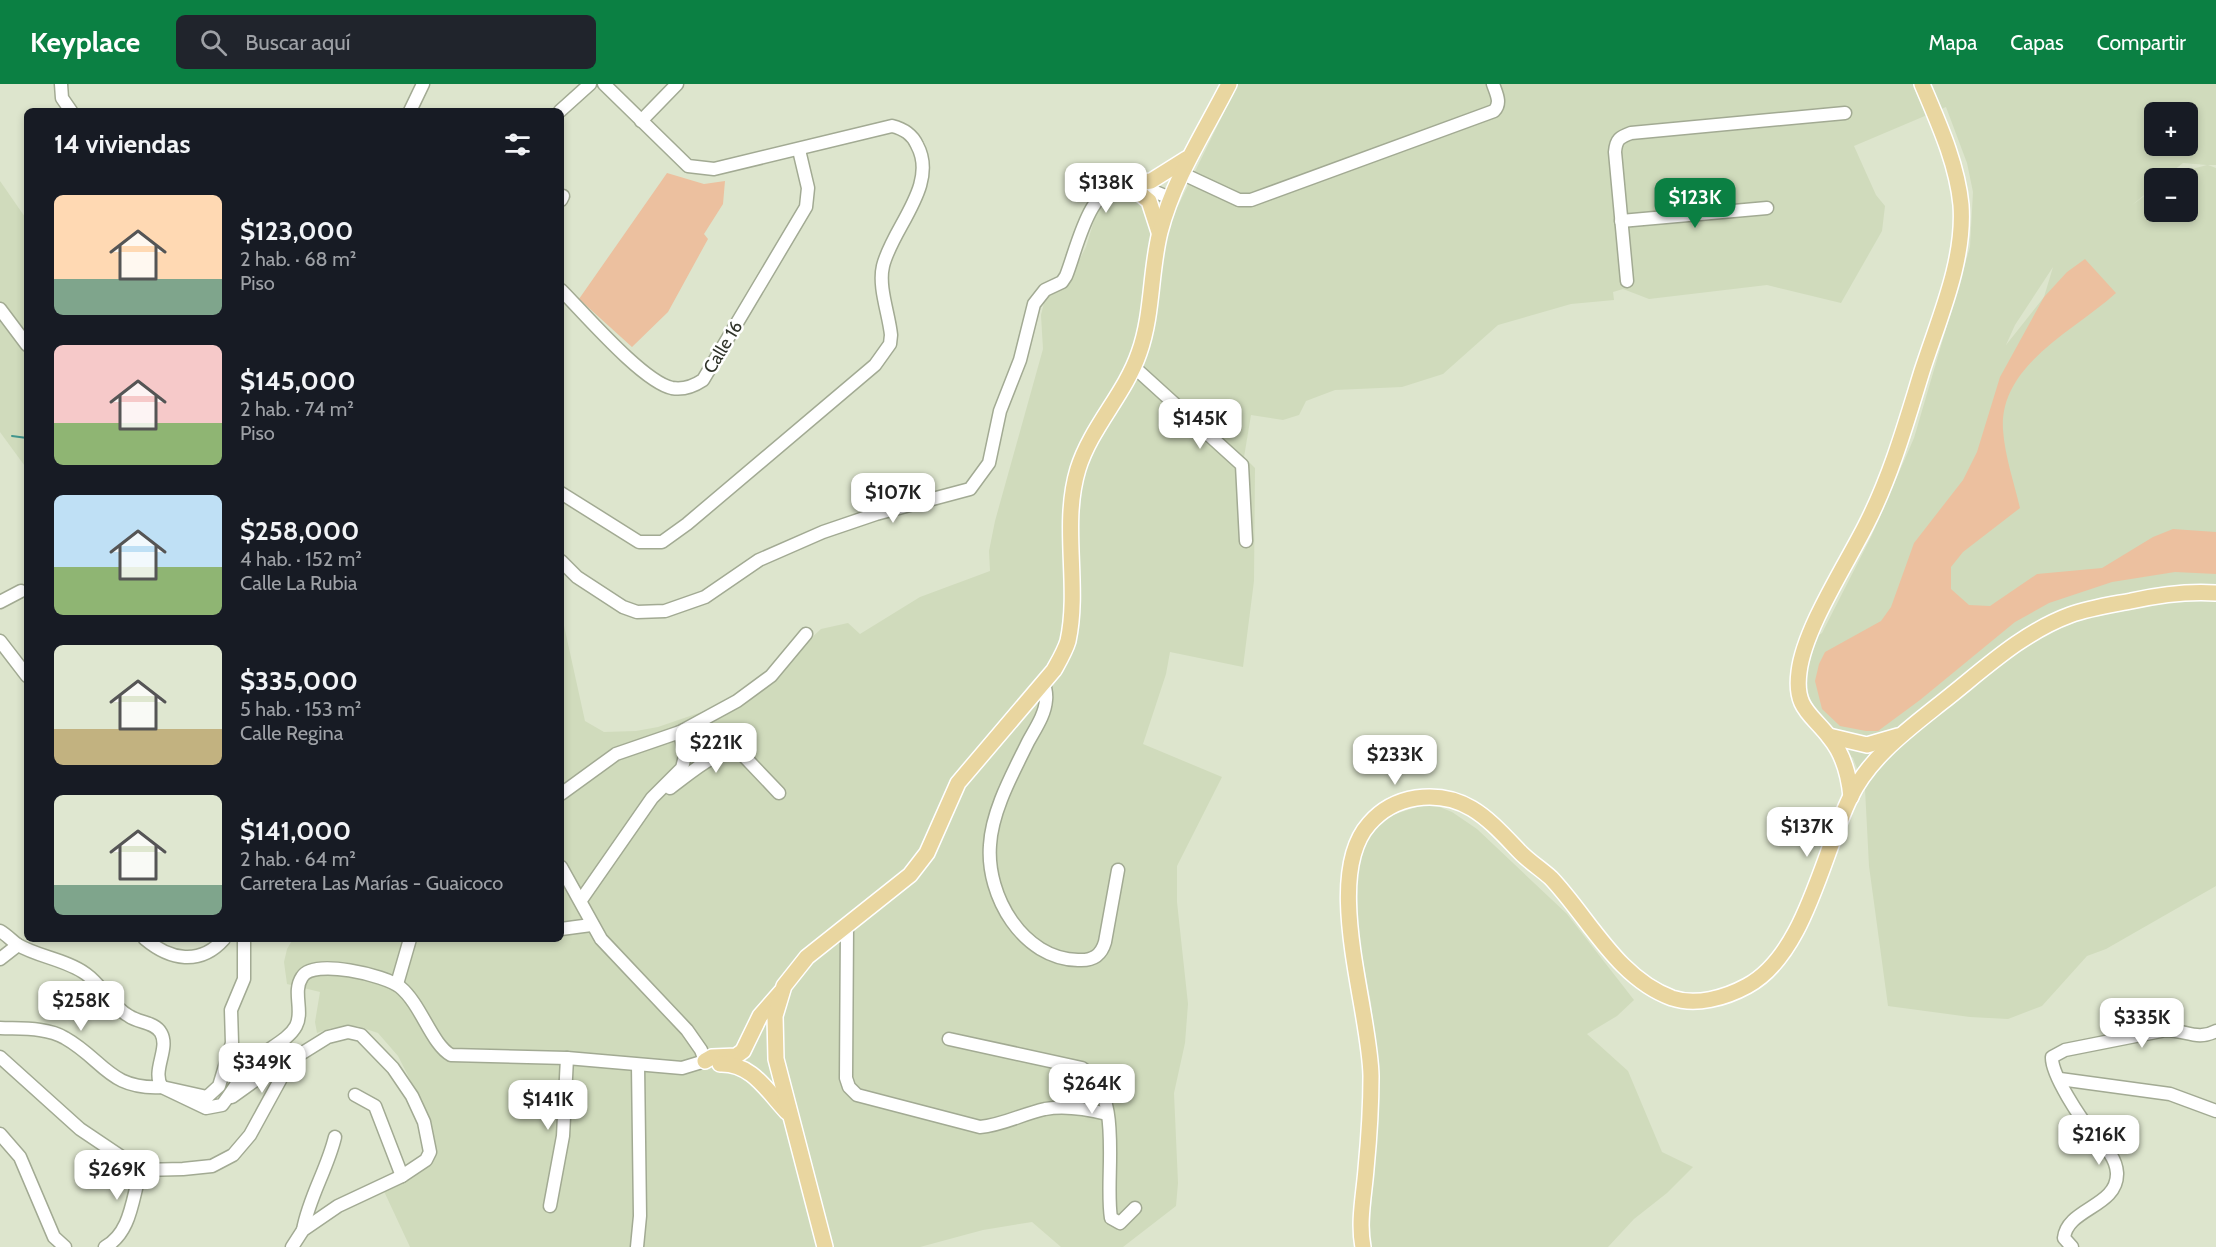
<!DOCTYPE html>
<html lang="es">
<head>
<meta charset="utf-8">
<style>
	:root { --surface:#171b24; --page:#20242c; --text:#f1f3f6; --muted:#9ea1a6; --accent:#0b8043 }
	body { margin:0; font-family:Cabin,sans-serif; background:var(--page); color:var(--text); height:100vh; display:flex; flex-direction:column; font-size:22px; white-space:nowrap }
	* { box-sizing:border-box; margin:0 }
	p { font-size:20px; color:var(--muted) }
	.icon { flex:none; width:33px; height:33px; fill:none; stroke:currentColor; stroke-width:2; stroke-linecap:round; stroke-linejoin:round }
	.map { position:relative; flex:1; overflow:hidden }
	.side { position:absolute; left:24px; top:24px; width:540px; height:834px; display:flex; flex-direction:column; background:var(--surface); border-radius:9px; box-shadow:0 3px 9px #0003 }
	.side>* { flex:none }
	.buttons { position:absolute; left:2144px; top:18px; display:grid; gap:12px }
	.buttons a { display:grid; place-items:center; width:54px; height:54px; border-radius:9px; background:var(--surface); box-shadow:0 3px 9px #0003; font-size:30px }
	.price { position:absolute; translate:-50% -51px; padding:0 14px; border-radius:12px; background:#fff; color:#222; font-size:20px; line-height:39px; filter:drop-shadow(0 2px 3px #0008) }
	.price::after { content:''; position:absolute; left:50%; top:36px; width:18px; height:14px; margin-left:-9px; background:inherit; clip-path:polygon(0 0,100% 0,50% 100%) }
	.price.selected { background:var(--accent); color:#fff }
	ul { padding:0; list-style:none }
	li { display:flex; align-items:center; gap:18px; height:150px; padding:0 30px }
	li span { display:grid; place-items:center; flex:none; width:168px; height:120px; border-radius:9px; color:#555 }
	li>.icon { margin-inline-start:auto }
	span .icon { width:72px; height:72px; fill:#fffc; stroke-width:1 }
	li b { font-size:26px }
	h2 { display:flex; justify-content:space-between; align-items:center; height:72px; padding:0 30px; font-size:26px }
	header { display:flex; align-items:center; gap:36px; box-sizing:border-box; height:84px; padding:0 30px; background:var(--accent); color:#fff }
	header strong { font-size:28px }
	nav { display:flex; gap:33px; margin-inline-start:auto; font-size:21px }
	.search { width:420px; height:54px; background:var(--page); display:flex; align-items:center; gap:15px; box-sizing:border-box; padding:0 21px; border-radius:9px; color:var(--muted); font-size:22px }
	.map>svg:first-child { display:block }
	.built { fill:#d0dbbc; fill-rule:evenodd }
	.green { fill:#ecc09f }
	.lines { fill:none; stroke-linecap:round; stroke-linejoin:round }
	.stream { stroke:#42968e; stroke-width:2 }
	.minor-casing { stroke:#a2aa93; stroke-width:15 }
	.major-casing { stroke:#fff; stroke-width:18 }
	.minor { stroke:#fff; stroke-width:12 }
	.major { stroke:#e9d6a0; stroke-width:15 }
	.labels { text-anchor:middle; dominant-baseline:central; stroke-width:5; stroke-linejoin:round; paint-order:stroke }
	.street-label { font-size:18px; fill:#30342a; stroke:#fff }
</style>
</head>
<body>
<header>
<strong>Keyplace</strong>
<div class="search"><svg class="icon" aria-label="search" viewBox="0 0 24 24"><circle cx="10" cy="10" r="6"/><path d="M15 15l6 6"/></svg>Buscar aquí</div>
<nav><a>Mapa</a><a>Capas</a><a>Compartir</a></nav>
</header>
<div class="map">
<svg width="2216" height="1163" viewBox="0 0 2216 1163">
	<rect width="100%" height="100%" fill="#dde5cd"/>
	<!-- built -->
	<g class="built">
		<path d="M1238,0H2216V81H2208L2216,84V802L2106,865L2087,872L2042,922L2008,935L1970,933L1888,922L1869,782L1865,705L1853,674L1829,652L1817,630L1806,605L1804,588L1817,552L1822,549L1871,453L1914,354L1970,163L1973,108L1967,79L1946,23L1854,62L1876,111L1885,122L1882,147L1841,219L1767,201L1649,215L1623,205L1613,208L1614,216L1571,220L1498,241L1443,290L1402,303L1335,306L1306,317L1299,331L1283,336L1251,331L1244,373L1255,384L1254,497L1243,583L1170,568L1166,590L1143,660L1222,693L1177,782V818L1188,920L1185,959L1174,1009L1178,1099L1176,1122L1123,1163H1061L1032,1138L983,1146L920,1163H410L382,1103L420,1089L427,1083L434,1070L433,1052L422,1019L398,972L378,949L357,942L331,944L317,949L315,938L320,908L287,900L284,878L287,865L293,855H561V528L585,637L604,648L636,647L658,643L719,622L773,589L821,545L848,539L860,550L920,513L990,487L989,467L995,437L1043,265L1041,231L1045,215L1075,184L1086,163L1096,130L1109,115L1127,108L1136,109L1176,126ZM2154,28H2187V62H2154ZM2183,79L2207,81L2181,88L2171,94H2187V128H2154V105L2132,121L2154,103V94H2164ZM2053,183L2044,213L2006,261L2015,241Z"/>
		<polygon points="0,97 27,136 27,385 0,348"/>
		<polygon points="1420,722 1437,722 1452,728 1477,745 1567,830 1634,916 1617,932 1587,950 1628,987 1662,1068 1693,1083 1667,1109 1634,1135 1608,1163 1372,1163 1370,1143 1379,992 1371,919 1358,850 1357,775 1363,754 1383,734"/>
	</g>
	<!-- green -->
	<g class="green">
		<polygon points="667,89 704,100 725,97 723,120 704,150 708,155 668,228 632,263 579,215"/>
		<path d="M2085,175L2116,209C2074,247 1999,281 2003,346C2005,373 2014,398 2020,424L1963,468L1951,483V505L1969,521L1990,522L2037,490L2102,484L2153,453L2173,445L2216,448V490L2175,488L2112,498L2049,519L2015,538L1920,616L1878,647H1866L1840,642L1822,625L1815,597L1819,580L1825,568L1881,537L1891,523L1914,459L1963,396L1977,368L2000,293L2044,213L2067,188Z"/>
	</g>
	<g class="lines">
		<!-- stream -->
		<polyline class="stream" points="12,352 27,354"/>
		<defs>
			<g id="minor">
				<polyline points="61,0 62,14 71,27"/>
				<polyline points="410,27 423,0"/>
				<polyline points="560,27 590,0"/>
				<polyline points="641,37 677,0"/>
				<path d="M1181,89L1239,116H1251L1494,27C1502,19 1496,9 1493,0"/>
				<polyline points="561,116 563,112"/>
				<polyline points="1621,137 1767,124"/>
				<path d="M1627,197L1615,68C1616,55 1620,53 1631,49L1845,29"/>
				<path d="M561,206C584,229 643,298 672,304C683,306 694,302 703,296L806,123L808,104L799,66"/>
				<polyline points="0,225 27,261"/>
				<polyline points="1134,283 1242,381 1246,457"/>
				<path d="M561,409L639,458H662L687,440L875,281L890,260L891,251C889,230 878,203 883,182C892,144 939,101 917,61C912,50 904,45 892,42L714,85L688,82L604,0"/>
				<path d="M561,477L577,493L623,523L637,528L665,527L705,513L759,476L823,448L876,430L970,405L989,379L1000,327L1020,276L1034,220L1045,206L1062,198L1066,192C1077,165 1089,99 1126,100C1140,100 1157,109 1170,114"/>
				<polyline points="0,518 21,507"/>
				<polyline points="0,557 27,592"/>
				<path d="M1044,598C1045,604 1047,610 1046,616C1045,631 1035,645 1028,658C1013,689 992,726 990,761C986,812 1023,875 1078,876C1092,877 1101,872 1105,858L1118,786"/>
				<path d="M670,704C687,692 721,661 740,668L779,709"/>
				<polyline points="561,710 616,670 680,648 737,617 771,592 806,550"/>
				<polyline points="581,816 652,714 682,684 685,672 680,648"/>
				<path d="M847,842L846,994L849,1003L857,1011L980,1043C1003,1041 1022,1030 1045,1025C1066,1021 1087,1025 1107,1030"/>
				<polyline points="561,845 591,841"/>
				<path d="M0,847C7,851 12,857 18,861C39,873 67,876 86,890C103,902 111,922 129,932C139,939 155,938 161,949C170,965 151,987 162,1003C109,1006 104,976 65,954C47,943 20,945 0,944"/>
				<path d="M145,855C170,876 200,882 224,855"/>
				<path d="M244,855V895L231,926L232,959L219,1002L207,1013L162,1003L206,1024L222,1021C233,1007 242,990 254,977C266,965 288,957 296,942C304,927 292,908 302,893C313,874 385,891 400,903C421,920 432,961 451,971L567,974L682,984L705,977L701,966L687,946L601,855L561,783"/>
				<polyline points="0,875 18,861"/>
				<polyline points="397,900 410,855"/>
				<path d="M949,955L1082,984C1125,1011 1104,1091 1111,1134L1120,1139L1135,1124"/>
				<polyline points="0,973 80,1045 141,1086 183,1085 212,1082 233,1071 250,1051 291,976 328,953 348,948 361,951 393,984 412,1012 424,1038 430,1068 426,1076 402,1092 338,1122 303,1146 292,1163"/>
				<polyline points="2060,995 2170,1010 2216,1027"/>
				<polyline points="355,1011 375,1022 402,1092"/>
				<polyline points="232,1013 268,987 291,976"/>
				<polyline points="0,1050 20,1073 54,1153 65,1163"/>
				<polyline points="550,1122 563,1052 567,974"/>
				<path d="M303,1146C309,1113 327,1086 335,1053"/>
				<path d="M105,1163C132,1148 132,1113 141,1086"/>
				<polyline points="637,1163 640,1132 638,981"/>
				<path d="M2072,1163L2064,1154C2067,1124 2118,1123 2117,1089C2116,1072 2103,1061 2093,1050C2081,1035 2051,991 2052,973L2065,966L2166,946C2185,946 2198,957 2216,947"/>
			</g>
			<g id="major">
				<polyline points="1128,100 1151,97 1186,75"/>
				<polyline points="1128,100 1149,117 1159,148"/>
				<polyline points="1829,652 1867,661 1898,652"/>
				<path d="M1851,713C1849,692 1844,671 1830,654C1812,630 1794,625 1799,588C1804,545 1846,481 1866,441C1891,392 1906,339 1922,287C1939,234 1965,177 1961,121C1957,79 1938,38 1922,0"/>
				<polyline points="705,977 712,973 736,972 743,967 760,932 781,908"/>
				<path d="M720,980C752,979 767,1007 787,1028"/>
				<path d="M825,1163L776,975L775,932L784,902L807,873L910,791L927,769L958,699L1054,586C1059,577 1065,567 1068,557C1080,501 1061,441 1078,385C1091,343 1125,310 1139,269C1153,230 1150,188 1160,148C1174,94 1204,49 1229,0"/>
				<path d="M1363,1163C1358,1138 1364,1111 1366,1085C1369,1054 1371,1023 1371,992C1370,925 1322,793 1369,740C1381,726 1397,717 1416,714C1466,707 1490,737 1521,769C1530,778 1541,785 1551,794C1589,834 1617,894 1672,914C1696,922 1725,914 1747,902C1805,871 1822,771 1850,714C1869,674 1907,646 1941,619C1982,587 2021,549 2070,531C2089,524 2110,521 2131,517C2158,511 2188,507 2216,509"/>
			</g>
		</defs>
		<!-- minor casing -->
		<use href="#minor" class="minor-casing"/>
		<!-- major casing -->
		<use href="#major" class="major-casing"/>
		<!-- minor -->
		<use href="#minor" class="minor"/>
		<!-- major -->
		<use href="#major" class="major"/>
	</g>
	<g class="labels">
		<!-- street labels -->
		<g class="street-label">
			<text transform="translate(723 263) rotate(-59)">Calle 16</text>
		</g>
	</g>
</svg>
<div class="buttons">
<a>+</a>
<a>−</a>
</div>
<b class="price" style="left:1106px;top:130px">$138K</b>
<b class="price selected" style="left:1695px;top:145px">$123K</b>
<b class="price" style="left:1200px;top:366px">$145K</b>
<b class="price" style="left:893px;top:440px">$107K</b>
<b class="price" style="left:716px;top:690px">$221K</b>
<b class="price" style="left:1395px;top:702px">$233K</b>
<b class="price" style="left:1807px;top:774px">$137K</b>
<b class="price" style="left:81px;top:948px">$258K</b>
<b class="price" style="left:2142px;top:965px">$335K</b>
<b class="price" style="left:262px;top:1010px">$349K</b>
<b class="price" style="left:1092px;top:1031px">$264K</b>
<b class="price" style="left:548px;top:1047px">$141K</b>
<b class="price" style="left:2099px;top:1082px">$216K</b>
<b class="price" style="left:117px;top:1117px">$269K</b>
<section class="side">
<h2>14 viviendas<svg class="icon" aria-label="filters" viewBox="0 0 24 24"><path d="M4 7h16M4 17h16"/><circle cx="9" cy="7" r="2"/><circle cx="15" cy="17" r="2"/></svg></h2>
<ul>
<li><span style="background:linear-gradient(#ffd9b3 70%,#7fa58c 0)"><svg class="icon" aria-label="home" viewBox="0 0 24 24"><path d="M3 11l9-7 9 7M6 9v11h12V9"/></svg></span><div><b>$123,000</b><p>2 hab. · 68 m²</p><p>Piso</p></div></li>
<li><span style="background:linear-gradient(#f6c9c9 65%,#8fb573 0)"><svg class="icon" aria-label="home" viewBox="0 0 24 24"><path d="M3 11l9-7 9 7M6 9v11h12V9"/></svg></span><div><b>$145,000</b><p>2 hab. · 74 m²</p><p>Piso</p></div></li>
<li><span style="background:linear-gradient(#bfe0f5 60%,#8fb573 0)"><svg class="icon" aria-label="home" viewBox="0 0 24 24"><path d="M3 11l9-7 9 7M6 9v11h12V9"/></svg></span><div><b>$258,000</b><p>4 hab. · 152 m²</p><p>Calle La Rubia</p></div></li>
<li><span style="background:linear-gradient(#dfe7d0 70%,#c2b280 0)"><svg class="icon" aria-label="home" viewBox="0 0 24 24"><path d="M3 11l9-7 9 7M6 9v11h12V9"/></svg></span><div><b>$335,000</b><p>5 hab. · 153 m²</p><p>Calle Regina</p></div></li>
<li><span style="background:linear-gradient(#dfe7d0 75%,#7fa58c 0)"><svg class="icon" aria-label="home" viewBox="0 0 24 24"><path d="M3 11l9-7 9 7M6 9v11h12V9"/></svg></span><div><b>$141,000</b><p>2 hab. · 64 m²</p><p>Carretera Las Marías - Guaicoco</p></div></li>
</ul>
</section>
</div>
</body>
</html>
